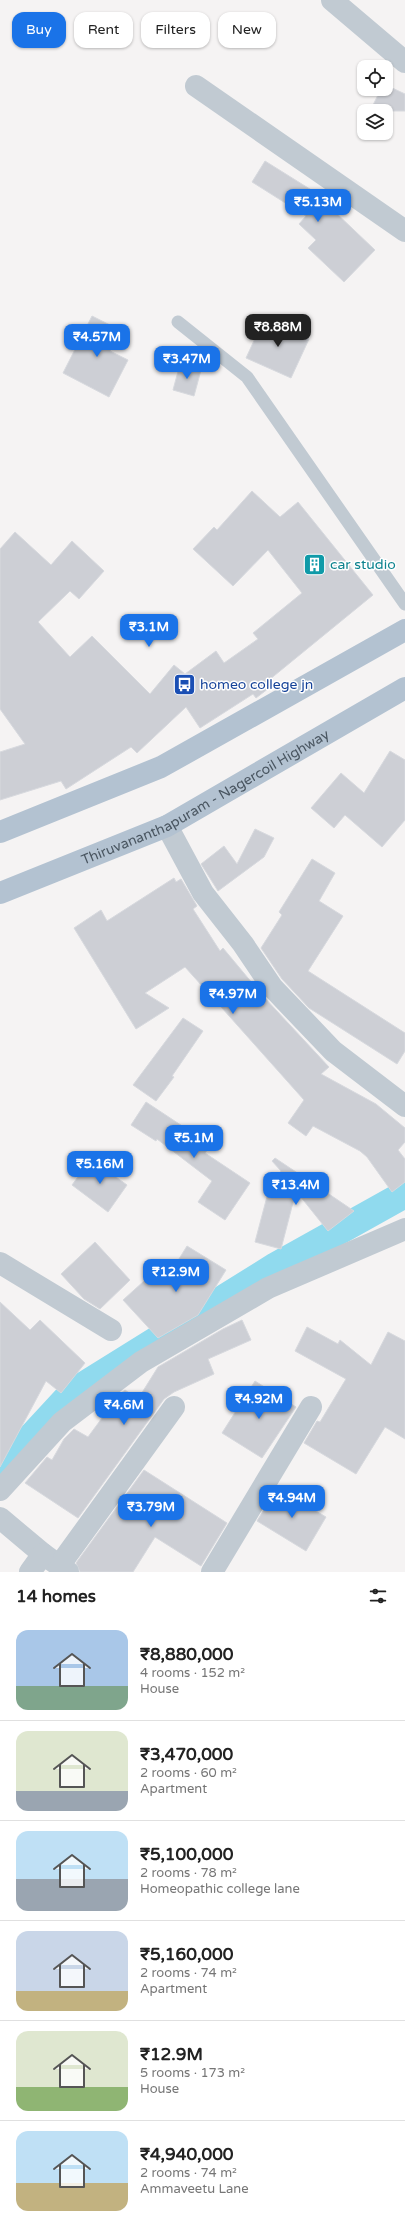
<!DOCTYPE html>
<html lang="en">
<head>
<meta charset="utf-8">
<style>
	:root { --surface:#fff; --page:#f6f6f6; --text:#222; --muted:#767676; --line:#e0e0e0; --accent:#1a73e8 }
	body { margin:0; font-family:"Varela Round",sans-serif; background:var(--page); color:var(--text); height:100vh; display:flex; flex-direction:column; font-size:15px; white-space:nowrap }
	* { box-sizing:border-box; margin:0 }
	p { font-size:13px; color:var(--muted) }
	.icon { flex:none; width:22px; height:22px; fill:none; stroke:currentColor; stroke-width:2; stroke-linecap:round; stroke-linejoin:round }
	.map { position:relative; height:1572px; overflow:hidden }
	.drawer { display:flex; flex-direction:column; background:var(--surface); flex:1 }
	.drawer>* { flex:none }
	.hud { position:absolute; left:12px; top:12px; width:381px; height:36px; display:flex; gap:8px }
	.controls { position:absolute; left:357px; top:60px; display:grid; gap:8px }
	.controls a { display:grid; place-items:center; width:36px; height:36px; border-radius:8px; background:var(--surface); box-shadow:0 1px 3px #0004; font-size:20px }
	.price { position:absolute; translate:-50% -34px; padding:0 9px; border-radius:8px; background:var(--accent); color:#fff; font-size:13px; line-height:26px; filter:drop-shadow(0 1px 2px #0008) }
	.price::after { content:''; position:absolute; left:50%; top:24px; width:12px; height:9px; margin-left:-6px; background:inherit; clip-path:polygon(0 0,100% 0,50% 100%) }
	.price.selected { background:#222; color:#fff }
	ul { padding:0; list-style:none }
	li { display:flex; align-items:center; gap:12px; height:100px; padding:0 16px }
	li+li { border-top:1px solid var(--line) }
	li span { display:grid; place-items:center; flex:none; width:112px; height:80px; border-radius:12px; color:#555 }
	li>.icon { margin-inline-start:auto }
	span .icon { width:48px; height:48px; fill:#fffc; stroke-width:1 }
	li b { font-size:17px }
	h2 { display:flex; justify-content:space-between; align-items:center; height:48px; padding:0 16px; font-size:17px }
	.tag { padding:0 14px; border-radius:12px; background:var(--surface); box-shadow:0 1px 3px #0004; font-size:14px; line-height:36px }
	.tag.selected { background:var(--accent); color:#fff }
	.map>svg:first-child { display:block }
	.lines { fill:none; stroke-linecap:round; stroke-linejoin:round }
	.canal { stroke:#90daee; stroke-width:28 }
	.building { fill:#cdcfd5; stroke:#d7d9de }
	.lane { stroke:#c1cad2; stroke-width:13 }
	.street { stroke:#c1cad2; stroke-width:22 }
	.primary { stroke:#b3c2d1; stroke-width:22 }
	.labels { text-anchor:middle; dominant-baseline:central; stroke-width:3; stroke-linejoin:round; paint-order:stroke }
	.culture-label { font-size:14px; fill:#0d838f; stroke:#fff; text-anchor:start }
	.transit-label { font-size:14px; fill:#164399; stroke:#fff; text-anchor:start }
	.street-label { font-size:14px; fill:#4a5661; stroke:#fff }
</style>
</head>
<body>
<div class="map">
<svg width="405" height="1572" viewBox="0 0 405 1572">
	<rect width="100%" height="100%" fill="#f5f3f3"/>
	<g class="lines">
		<!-- canal -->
		<polyline class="canal" points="0,1471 72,1393 276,1266 405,1194"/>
	</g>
	<!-- building -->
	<g class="building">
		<polygon points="386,85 405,94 405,111 370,111 381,89 386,89"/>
		<polygon points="265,161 313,191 375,250 344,282 308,248 316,240 299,224 306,216 252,182"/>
		<polygon points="92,316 120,330 110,351 128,360 109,397 63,373"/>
		<polygon points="264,319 309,339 291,378 246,358"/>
		<polygon points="180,364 201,370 194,396 173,390"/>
		<polygon points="252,491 280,517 298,502 373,595 269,680 273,685 256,698 253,694 200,728 186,707 137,753 131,747 66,789 61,781 0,800 0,752 25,744 0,709 0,549 15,532 51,565 72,541 104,571 79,599 70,591 38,622 70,657 92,636 150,694 174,665 185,674 216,651 224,663 258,639 253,633 302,593 268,550 233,586 193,549 214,527 217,530"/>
		<polygon points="390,751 405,760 405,820 382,847 345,815 334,828 311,808 341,773 364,793"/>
		<polygon points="255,829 274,838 264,857 218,891 201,864 224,846 237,864"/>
		<polygon points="312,859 335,873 319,901 343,916 308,971 405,1033 405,1051 397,1064 309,1008 282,979 261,948 282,915 279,912"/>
		<polygon points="174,878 176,882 181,879 197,906 193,909 220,951 223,948 263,996 329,1067 321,1074 376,1104 405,1128 405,1142 398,1150 405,1159 405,1182 392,1192 367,1157 360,1151 313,1126 306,1136 288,1123 304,1100 205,989 208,984 203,987 185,967 145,993 169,1008 136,1029 74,928 101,910 107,921"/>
		<polygon points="183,1018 203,1031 172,1076 174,1077 156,1101 133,1085"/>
		<polygon points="146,1102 211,1145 205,1153 250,1183 225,1220 198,1202 212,1181 157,1139 156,1141 131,1125"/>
		<polygon points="275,1158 326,1192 354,1211 328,1231 296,1191 281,1249 255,1242 269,1189 281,1171 272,1161"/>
		<polygon points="91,1159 127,1185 108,1212 72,1185"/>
		<polygon points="95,1242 130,1280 100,1309 84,1299 61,1274"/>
		<polygon points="187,1246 226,1270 198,1315 158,1338 123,1300 154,1272 164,1283"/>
		<polygon points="0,1302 30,1330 40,1320 85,1363 61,1393 46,1381 0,1467"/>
		<polygon points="242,1320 251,1340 208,1359 214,1374 174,1392 164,1399 78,1518 25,1483 47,1457 52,1460 64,1439 74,1429 88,1437 119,1395 125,1390 138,1399 158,1367 223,1329"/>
		<polygon points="307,1327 338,1344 340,1340 371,1365 388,1332 405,1341 405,1439 385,1427 356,1474 304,1443 317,1421 320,1422 346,1379 295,1351"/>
		<polygon points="255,1381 296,1407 262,1458 222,1433"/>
		<polygon points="144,1470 227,1523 201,1566 155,1537 133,1572 80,1572 76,1563"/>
		<polygon points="277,1488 326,1517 306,1551 257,1521"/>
	</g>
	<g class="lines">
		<!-- lane -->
		<polyline class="lane" points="178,322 247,377 405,604"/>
		<!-- street -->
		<g class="street">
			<polyline points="332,0 405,62"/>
			<polyline points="196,86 405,231"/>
			<polyline points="167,826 203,893 243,944 272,987 333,1051 405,1106"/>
			<polyline points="0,1263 111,1330"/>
			<polyline points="0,1490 62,1422 141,1362 268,1288 405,1229"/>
			<polyline points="0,1518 43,1554 68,1572"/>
			<polyline points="59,1566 174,1407"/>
			<polyline points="30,1572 43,1554"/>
			<polyline points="212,1572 311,1407"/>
		</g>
		<!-- primary -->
		<g class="primary">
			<polyline points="0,832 161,767 405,630"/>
			<path id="s1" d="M0,893L167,826L405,688"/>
		</g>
	</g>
	<!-- icons -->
	<defs>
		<symbol id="building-square" viewBox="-11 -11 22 22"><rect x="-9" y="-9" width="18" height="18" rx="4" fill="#0f9aa8" stroke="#fff"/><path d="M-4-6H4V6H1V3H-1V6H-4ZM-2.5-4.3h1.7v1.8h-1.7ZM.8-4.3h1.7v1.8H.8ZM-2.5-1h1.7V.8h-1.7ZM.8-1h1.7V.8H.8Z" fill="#fff"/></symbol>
		<symbol id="bus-square" viewBox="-11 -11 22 22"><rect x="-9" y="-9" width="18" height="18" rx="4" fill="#1a4fb4" stroke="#fff"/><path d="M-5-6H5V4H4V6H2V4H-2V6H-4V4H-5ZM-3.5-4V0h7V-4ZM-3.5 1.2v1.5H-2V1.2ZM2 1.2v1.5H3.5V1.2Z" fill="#fff"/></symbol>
	</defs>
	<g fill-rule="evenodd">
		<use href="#building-square" x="302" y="552" width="25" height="25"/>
		<use href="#bus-square" x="172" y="672" width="25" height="25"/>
	</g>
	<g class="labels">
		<!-- culture labels -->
		<g class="culture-label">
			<text x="330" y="564">car studio</text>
		</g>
		<!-- transit labels -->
		<g class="transit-label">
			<text x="200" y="684">homeo college jn</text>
		</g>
		<!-- street labels -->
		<g class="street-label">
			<text stroke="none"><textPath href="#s1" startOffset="227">Thiruvananthapuram - Nagercoil Highway</textPath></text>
		</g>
	</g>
</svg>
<div class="controls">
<a><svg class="icon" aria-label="locate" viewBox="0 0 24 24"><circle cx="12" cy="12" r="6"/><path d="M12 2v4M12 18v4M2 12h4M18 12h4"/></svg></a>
<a><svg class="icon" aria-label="layers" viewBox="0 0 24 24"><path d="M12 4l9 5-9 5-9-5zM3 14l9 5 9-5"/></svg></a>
</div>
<b class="price" style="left:318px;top:223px">₹5.13M</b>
<b class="price selected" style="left:278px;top:348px">₹8.88M</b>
<b class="price" style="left:97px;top:358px">₹4.57M</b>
<b class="price" style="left:187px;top:380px">₹3.47M</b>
<b class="price" style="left:149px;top:648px">₹3.1M</b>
<b class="price" style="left:233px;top:1015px">₹4.97M</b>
<b class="price" style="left:194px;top:1159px">₹5.1M</b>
<b class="price" style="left:100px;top:1185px">₹5.16M</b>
<b class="price" style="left:296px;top:1206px">₹13.4M</b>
<b class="price" style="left:176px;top:1293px">₹12.9M</b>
<b class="price" style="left:259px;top:1420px">₹4.92M</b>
<b class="price" style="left:124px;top:1426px">₹4.6M</b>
<b class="price" style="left:292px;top:1519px">₹4.94M</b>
<b class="price" style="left:151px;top:1528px">₹3.79M</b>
<div class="hud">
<a class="tag selected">Buy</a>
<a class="tag">Rent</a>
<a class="tag">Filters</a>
<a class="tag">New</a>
</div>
</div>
<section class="drawer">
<h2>14 homes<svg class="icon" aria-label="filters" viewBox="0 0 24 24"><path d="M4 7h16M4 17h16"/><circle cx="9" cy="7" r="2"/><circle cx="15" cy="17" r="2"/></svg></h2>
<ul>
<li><span style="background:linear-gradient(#a9c7e8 70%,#7fa58c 0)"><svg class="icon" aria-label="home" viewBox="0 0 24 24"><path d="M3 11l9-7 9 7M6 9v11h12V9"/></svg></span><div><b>₹8,880,000</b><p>4 rooms · 152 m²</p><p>House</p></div></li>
<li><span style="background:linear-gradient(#dfe7d0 75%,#9aa5b1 0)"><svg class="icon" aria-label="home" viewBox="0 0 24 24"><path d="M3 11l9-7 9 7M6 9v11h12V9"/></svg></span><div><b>₹3,470,000</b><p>2 rooms · 60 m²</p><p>Apartment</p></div></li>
<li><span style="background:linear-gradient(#bfe0f5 60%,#9aa5b1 0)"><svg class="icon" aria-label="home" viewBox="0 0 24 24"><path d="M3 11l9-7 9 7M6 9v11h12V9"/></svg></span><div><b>₹5,100,000</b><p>2 rooms · 78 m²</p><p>Homeopathic college lane</p></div></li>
<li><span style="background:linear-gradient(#c9d6e8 75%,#c2b280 0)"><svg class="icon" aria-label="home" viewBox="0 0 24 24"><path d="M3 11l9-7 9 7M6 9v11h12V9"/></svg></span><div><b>₹5,160,000</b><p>2 rooms · 74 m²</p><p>Apartment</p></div></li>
<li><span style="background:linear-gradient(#dfe7d0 70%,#8fb573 0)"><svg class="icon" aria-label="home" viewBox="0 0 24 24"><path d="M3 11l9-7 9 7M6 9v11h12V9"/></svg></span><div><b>₹12.9M</b><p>5 rooms · 173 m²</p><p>House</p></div></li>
<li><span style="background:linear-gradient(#bfe0f5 65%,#c2b280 0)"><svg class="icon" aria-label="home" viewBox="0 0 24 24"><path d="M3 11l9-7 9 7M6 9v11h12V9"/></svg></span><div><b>₹4,940,000</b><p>2 rooms · 74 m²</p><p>Ammaveetu Lane</p></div></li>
</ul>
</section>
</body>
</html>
